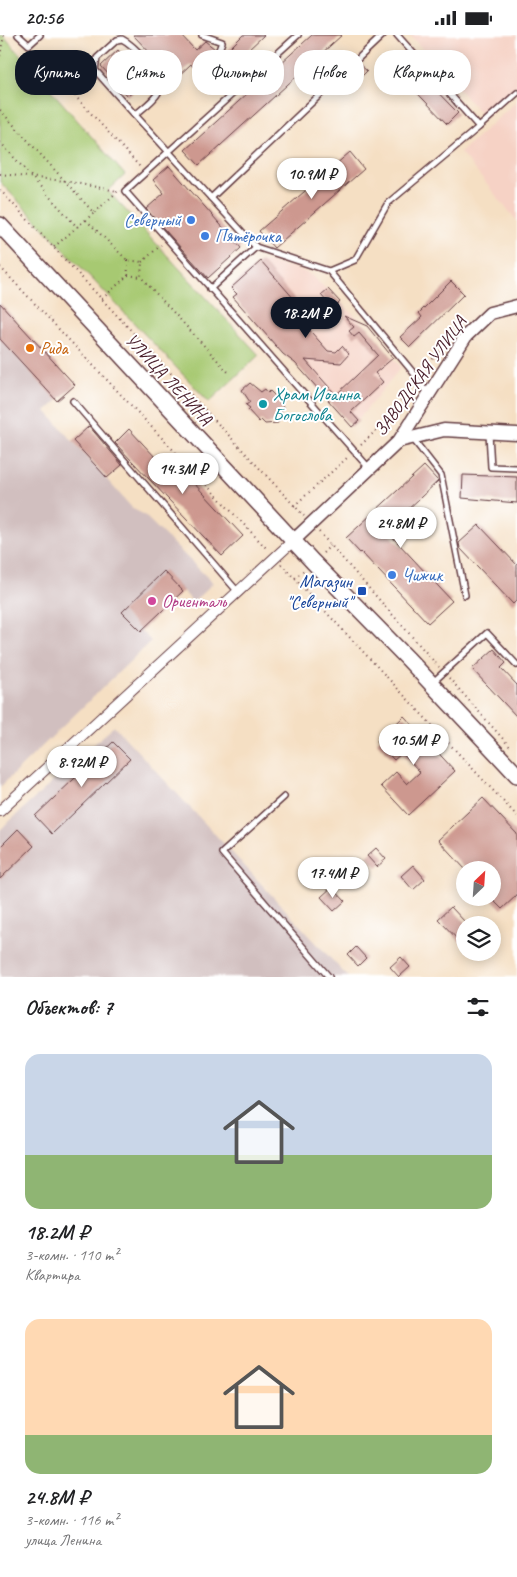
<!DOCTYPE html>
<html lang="ru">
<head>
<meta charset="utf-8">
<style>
	:root { --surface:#fff; --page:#f6f6f6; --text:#202124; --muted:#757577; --accent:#111827 }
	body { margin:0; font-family:Caveat,sans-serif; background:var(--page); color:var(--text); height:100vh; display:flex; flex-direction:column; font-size:19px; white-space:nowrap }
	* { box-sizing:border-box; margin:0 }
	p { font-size:16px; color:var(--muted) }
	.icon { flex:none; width:28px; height:28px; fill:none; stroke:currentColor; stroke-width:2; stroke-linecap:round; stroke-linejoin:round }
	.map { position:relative; height:942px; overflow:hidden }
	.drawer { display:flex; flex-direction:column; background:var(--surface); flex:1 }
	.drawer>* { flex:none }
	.top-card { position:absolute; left:15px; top:15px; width:488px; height:45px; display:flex; gap:10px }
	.needle { width:32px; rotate:25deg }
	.controls { position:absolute; left:456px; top:826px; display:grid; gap:10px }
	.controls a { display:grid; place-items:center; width:45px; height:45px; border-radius:50%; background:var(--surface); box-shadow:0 2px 12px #0003; font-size:25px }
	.price { position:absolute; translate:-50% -42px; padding:0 11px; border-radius:18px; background:#fff; color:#222; font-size:16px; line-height:32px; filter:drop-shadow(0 1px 2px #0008) }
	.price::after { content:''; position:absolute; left:50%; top:30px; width:15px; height:11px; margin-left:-8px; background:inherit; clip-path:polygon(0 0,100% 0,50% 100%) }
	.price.on { background:var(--accent); color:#fff }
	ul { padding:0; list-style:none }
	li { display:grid; align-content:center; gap:10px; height:265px; padding:0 25px }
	li span { display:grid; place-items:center; height:155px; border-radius:15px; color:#555 }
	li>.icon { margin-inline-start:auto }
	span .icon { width:90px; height:90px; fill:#fffc; stroke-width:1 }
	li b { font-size:21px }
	h2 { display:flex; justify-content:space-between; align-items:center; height:60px; padding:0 25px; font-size:21px }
	.tag { padding:0 18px; border-radius:20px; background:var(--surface); box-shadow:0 2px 12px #0003; font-size:18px; line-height:45px }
	.tag.on { background:var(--accent); color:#fff }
	.status { display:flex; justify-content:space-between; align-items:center; height:35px; padding:0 25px; background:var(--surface); direction:ltr }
	.status svg { height:14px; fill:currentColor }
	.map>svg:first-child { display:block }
	.built { fill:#f6d2c5 }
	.industrial { fill:#d1bfbf }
	.green { fill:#a7c972; stroke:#78744e }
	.building { fill:#cd988f }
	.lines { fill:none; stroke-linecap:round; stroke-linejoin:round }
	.service-casing { stroke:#643c42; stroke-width:8 }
	.minor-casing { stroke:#643c42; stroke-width:12 }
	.tertiary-casing { stroke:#643c42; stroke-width:15 }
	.secondary-casing { stroke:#643c42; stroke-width:18 }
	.path { stroke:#643c42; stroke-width:2; stroke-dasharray:1 4; stroke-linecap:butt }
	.service { stroke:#fff; stroke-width:5 }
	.minor { stroke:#fff; stroke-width:10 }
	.tertiary { stroke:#fff; stroke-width:12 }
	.secondary { stroke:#fff; stroke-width:15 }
	.shop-dot { fill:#3f7fe0; stroke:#fff; stroke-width:2 }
	.food-dot { fill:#e8710a; stroke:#fff; stroke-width:2 }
	.culture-dot { fill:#0f9aa8; stroke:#fff; stroke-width:2 }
	.transit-dot { fill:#1a4fb4; stroke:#fff; stroke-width:2 }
	.hotel-dot { fill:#d1479c; stroke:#fff; stroke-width:2 }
	.labels { text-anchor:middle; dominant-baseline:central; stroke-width:4; stroke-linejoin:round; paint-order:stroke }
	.shop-label { font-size:18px; fill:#366cbe; stroke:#fff; text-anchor:start }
	.food-label { font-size:18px; fill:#c56008; stroke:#fff; text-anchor:start }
	.street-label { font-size:18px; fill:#4a1f2b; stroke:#fff }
	.culture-label { font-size:18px; fill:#0d838f; stroke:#fff; text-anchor:start }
	.transit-label { font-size:18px; fill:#164399; stroke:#fff; text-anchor:end }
	.hotel-label { font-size:18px; fill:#b23c85; stroke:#fff; text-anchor:start }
</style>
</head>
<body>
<div class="status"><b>20:56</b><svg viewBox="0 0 49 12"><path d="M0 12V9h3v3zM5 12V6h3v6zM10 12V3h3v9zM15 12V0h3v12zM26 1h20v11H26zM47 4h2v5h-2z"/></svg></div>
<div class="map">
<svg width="517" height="942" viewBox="0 0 517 942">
	<rect width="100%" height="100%" fill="#fff"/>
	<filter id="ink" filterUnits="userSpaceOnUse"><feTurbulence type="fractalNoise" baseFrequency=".02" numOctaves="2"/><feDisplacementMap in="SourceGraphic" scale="10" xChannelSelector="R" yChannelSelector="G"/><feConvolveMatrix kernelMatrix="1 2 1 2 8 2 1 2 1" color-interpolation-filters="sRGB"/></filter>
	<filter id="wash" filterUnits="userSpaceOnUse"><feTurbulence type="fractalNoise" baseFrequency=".0096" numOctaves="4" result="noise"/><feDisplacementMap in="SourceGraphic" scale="20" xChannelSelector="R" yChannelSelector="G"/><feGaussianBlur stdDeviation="1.12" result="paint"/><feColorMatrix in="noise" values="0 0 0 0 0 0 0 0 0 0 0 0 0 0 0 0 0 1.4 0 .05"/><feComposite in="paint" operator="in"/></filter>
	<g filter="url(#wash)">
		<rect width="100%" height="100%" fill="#f5dfc3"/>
		<!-- built -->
		<g class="built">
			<polygon points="410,0 517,0 517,52 484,82"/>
			<polygon points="517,66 517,186 460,117"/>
			<polygon points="261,226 299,234 312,241 365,290 401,332 352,392 295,328 283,319 233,262 236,259 230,252"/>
		</g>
		<!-- industrial -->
		<g class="industrial">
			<polygon points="0,304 57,366 46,376 133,474 143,479 213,548 193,567 183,556 122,577 151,606 0,752"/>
			<polygon points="114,691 348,942 0,942 0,795"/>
		</g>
		<!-- green -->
		<polygon class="green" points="0,0 3,0 125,140 108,156 259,320 209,367 0,147"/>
		<g id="blocks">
			<!-- building -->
			<g class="building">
				<polygon points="133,0 181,0 195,15 205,6 215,14 194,33 191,29 175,44"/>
				<polygon points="243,0 264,0 230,32 221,22"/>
				<polygon points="312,0 342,0 199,130 185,115"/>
				<polygon points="118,15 146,45 128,61 101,31"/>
				<polygon points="383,24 393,34 385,42 375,31"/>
				<polygon points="359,29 367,36 355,48 347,41"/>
				<polygon points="412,31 458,78 447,89 401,41"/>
				<polygon points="350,117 364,134 274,213 259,196"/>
				<polygon points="169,131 241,213 208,243 146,174 164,158 153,145"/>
				<polygon points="261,226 302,273 295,279 328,316 336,317 342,311 349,319 341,328 305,325 336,360 378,320 359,298 354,302 349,296 354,292 344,281 367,291 393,323 375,338 383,347 351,377 359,386 352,392 295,328 283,319 233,262 237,259 231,253"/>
				<polygon points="451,246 464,259 410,312 400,302 422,282 419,278"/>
				<polygon points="328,254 340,267 333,274 321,260"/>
				<polygon points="0,268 75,350 57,366 0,304"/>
				<polygon points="250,348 261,357 265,354 268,358 270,356 281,367 279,368 283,372 278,388 265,389 261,385 259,387 248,375 250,373 246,370 250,367 242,355"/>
				<polygon points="89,391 122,430 107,443 73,406"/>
				<polygon points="129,394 170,438 178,431 243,501 222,521 115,408"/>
				<polygon points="424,431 438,446 386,495 452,566 428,588 361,517 360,518 346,503"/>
				<polygon points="463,440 517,442 517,468 462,463"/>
				<polygon points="479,490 517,530 517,565 513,569 460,513 459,508"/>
				<polygon points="164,536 183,556 141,596 122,577"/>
				<polygon points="494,614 506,628 501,633 517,650 517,682 472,634"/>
				<polygon points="404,681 455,736 408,780 381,751 396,737 407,749 420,737 402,718 394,725 377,707"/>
				<polygon points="113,707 130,724 52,799 35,781"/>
				<polygon points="483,763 517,799 517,860 502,874 492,864 492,835 466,835 438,805"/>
				<polygon points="18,794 34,811 0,844 0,812"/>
				<polygon points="376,813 386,824 377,832 367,821"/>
				<polygon points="413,830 425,844 413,855 401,841"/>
				<polygon points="332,852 345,866 334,876 321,862"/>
				<polygon points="451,872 465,887 465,912 438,884"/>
				<polygon points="356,912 366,923 358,931 348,920"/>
				<polygon points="401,922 410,932 399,942 390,932"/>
			</g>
		</g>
	</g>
	<g filter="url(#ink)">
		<use href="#blocks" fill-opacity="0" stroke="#643c42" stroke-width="1"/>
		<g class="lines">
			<defs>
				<g id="service">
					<polyline points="18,0 29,10 40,0"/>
					<polyline points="202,0 222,7 215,25 236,56"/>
					<polyline points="298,0 125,156 369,433"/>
					<path d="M135,80L95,35L97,23L117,5L122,4C132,9 164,40 161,51C159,62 143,73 135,80L256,212L210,254"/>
					<polyline points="479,92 517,58"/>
					<polyline points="211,163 383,0"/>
					<polyline points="256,212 329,236 416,341 427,359"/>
					<polyline points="329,236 355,225 388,168 479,92 397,0"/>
					<polyline points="73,366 238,557"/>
					<polyline points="489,399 491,432 517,433"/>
					<polyline points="413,404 441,440 465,560"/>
					<polyline points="432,648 487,598 517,630"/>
					<polyline points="284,762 222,818 329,942"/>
				</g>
				<polyline id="minor" points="0,776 293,506"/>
				<g id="tertiary">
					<polyline points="399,406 444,395 517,399"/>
					<polyline points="293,506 399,406 466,301 490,278 517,271"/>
				</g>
				<polyline id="secondary" points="0,190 313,527 408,624 517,740"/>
			</defs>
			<!-- service casing -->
			<use href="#service" class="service-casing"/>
			<!-- minor casing -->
			<use href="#minor" class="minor-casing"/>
			<!-- tertiary casing -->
			<use href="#tertiary" class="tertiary-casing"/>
			<!-- secondary casing -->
			<use href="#secondary" class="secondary-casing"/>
			<!-- path -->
			<g class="path">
				<polyline points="34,16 140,132"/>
				<polyline points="0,21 4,0"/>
				<polyline points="0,75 94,178 118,156"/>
				<polyline points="0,107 77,192 94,178"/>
				<polyline points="0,139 65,146 117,156"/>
				<polyline points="0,155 304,481"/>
				<polyline points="86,185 127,225 142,227 141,242 230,339"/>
				<polyline points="54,212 77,192"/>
				<polyline points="127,225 128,240 141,242"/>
				<polyline points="142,227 161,210"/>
				<polyline points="0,232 268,515"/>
				<polyline points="102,264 128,240"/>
				<polyline points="422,335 446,310"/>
				<polyline points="361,410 391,381 411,349"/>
				<polyline points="294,471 348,422"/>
				<polyline points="319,497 439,632"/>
				<polyline points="323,518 331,510"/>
				<polyline points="281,529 517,781"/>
				<polyline points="295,543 304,535"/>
				<polyline points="449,643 512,714"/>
			</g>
			<!-- service -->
			<use href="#service" class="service"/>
			<!-- minor -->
			<use href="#minor" class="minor"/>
			<!-- tertiary -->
			<use href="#tertiary" class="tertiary"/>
			<!-- secondary -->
			<use href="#secondary" class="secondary"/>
		</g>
	</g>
	<!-- markers -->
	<g class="shop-dot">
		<circle cx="191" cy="185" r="5"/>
		<circle cx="205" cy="201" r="5"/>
		<circle cx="392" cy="540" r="5"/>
	</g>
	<circle class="food-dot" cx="30" cy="313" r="5"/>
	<circle class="culture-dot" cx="263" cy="369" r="5"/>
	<rect class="transit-dot" x="357" y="551" width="10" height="10" rx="2.5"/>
	<circle class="hotel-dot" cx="152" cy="566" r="5"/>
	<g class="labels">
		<!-- shop labels -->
		<g class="shop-label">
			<text x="181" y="185" text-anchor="end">Северный</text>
			<text x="215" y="201">Пятёрочка</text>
			<text x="402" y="540">Чижик</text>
		</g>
		<!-- food labels -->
		<g class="food-label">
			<text x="40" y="313">Рида</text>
		</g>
		<!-- street labels -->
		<g class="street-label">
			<text transform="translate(420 341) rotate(-54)">ЗАВОДСКАЯ УЛИЦА</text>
			<text transform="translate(169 344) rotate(47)">УЛИЦА ЛЕНИНА</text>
		</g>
		<!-- culture labels -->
		<g class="culture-label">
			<text x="273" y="359">Храм Иоанна<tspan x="273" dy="21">Богослова</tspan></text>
		</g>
		<!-- transit labels -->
		<g class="transit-label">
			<text x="352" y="546">Магазин<tspan x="352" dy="21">"Северный"</tspan></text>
		</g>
		<!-- hotel labels -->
		<g class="hotel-label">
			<text x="162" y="566">Ориенталь</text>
		</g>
	</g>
</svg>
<div class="controls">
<a><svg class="needle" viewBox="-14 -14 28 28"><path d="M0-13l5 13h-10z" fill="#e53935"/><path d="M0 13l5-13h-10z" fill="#757577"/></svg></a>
<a><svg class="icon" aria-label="layers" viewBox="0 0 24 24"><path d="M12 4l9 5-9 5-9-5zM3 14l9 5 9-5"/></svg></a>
</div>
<b class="price" style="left:312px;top:165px">10.9M ₽</b>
<b class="price on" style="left:306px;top:304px">18.2M ₽</b>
<b class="price" style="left:183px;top:460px">14.3M ₽</b>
<b class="price" style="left:401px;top:514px">24.8M ₽</b>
<b class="price" style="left:414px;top:731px">10.5M ₽</b>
<b class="price" style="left:82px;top:753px">8.92M ₽</b>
<b class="price" style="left:333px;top:864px">17.4M ₽</b>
<div class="top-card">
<a class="tag on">Купить</a>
<a class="tag">Снять</a>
<a class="tag">Фильтры</a>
<a class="tag">Новое</a>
<a class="tag">Квартира</a>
</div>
</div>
<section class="drawer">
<h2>Объектов: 7<svg class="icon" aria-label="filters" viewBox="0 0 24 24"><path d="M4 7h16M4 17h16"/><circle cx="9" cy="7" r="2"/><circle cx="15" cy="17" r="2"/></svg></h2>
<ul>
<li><span style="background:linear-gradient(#c9d6e8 65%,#8fb573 0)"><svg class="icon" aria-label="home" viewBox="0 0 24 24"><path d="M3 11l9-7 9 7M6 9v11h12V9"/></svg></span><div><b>18.2M ₽</b><p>3-комн. · 110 m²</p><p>Квартира</p></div></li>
<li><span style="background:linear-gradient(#ffd9b3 75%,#8fb573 0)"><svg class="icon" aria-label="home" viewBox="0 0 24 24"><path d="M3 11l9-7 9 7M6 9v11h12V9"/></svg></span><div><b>24.8M ₽</b><p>3-комн. · 116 m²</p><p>улица Ленина</p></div></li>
</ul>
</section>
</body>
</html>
